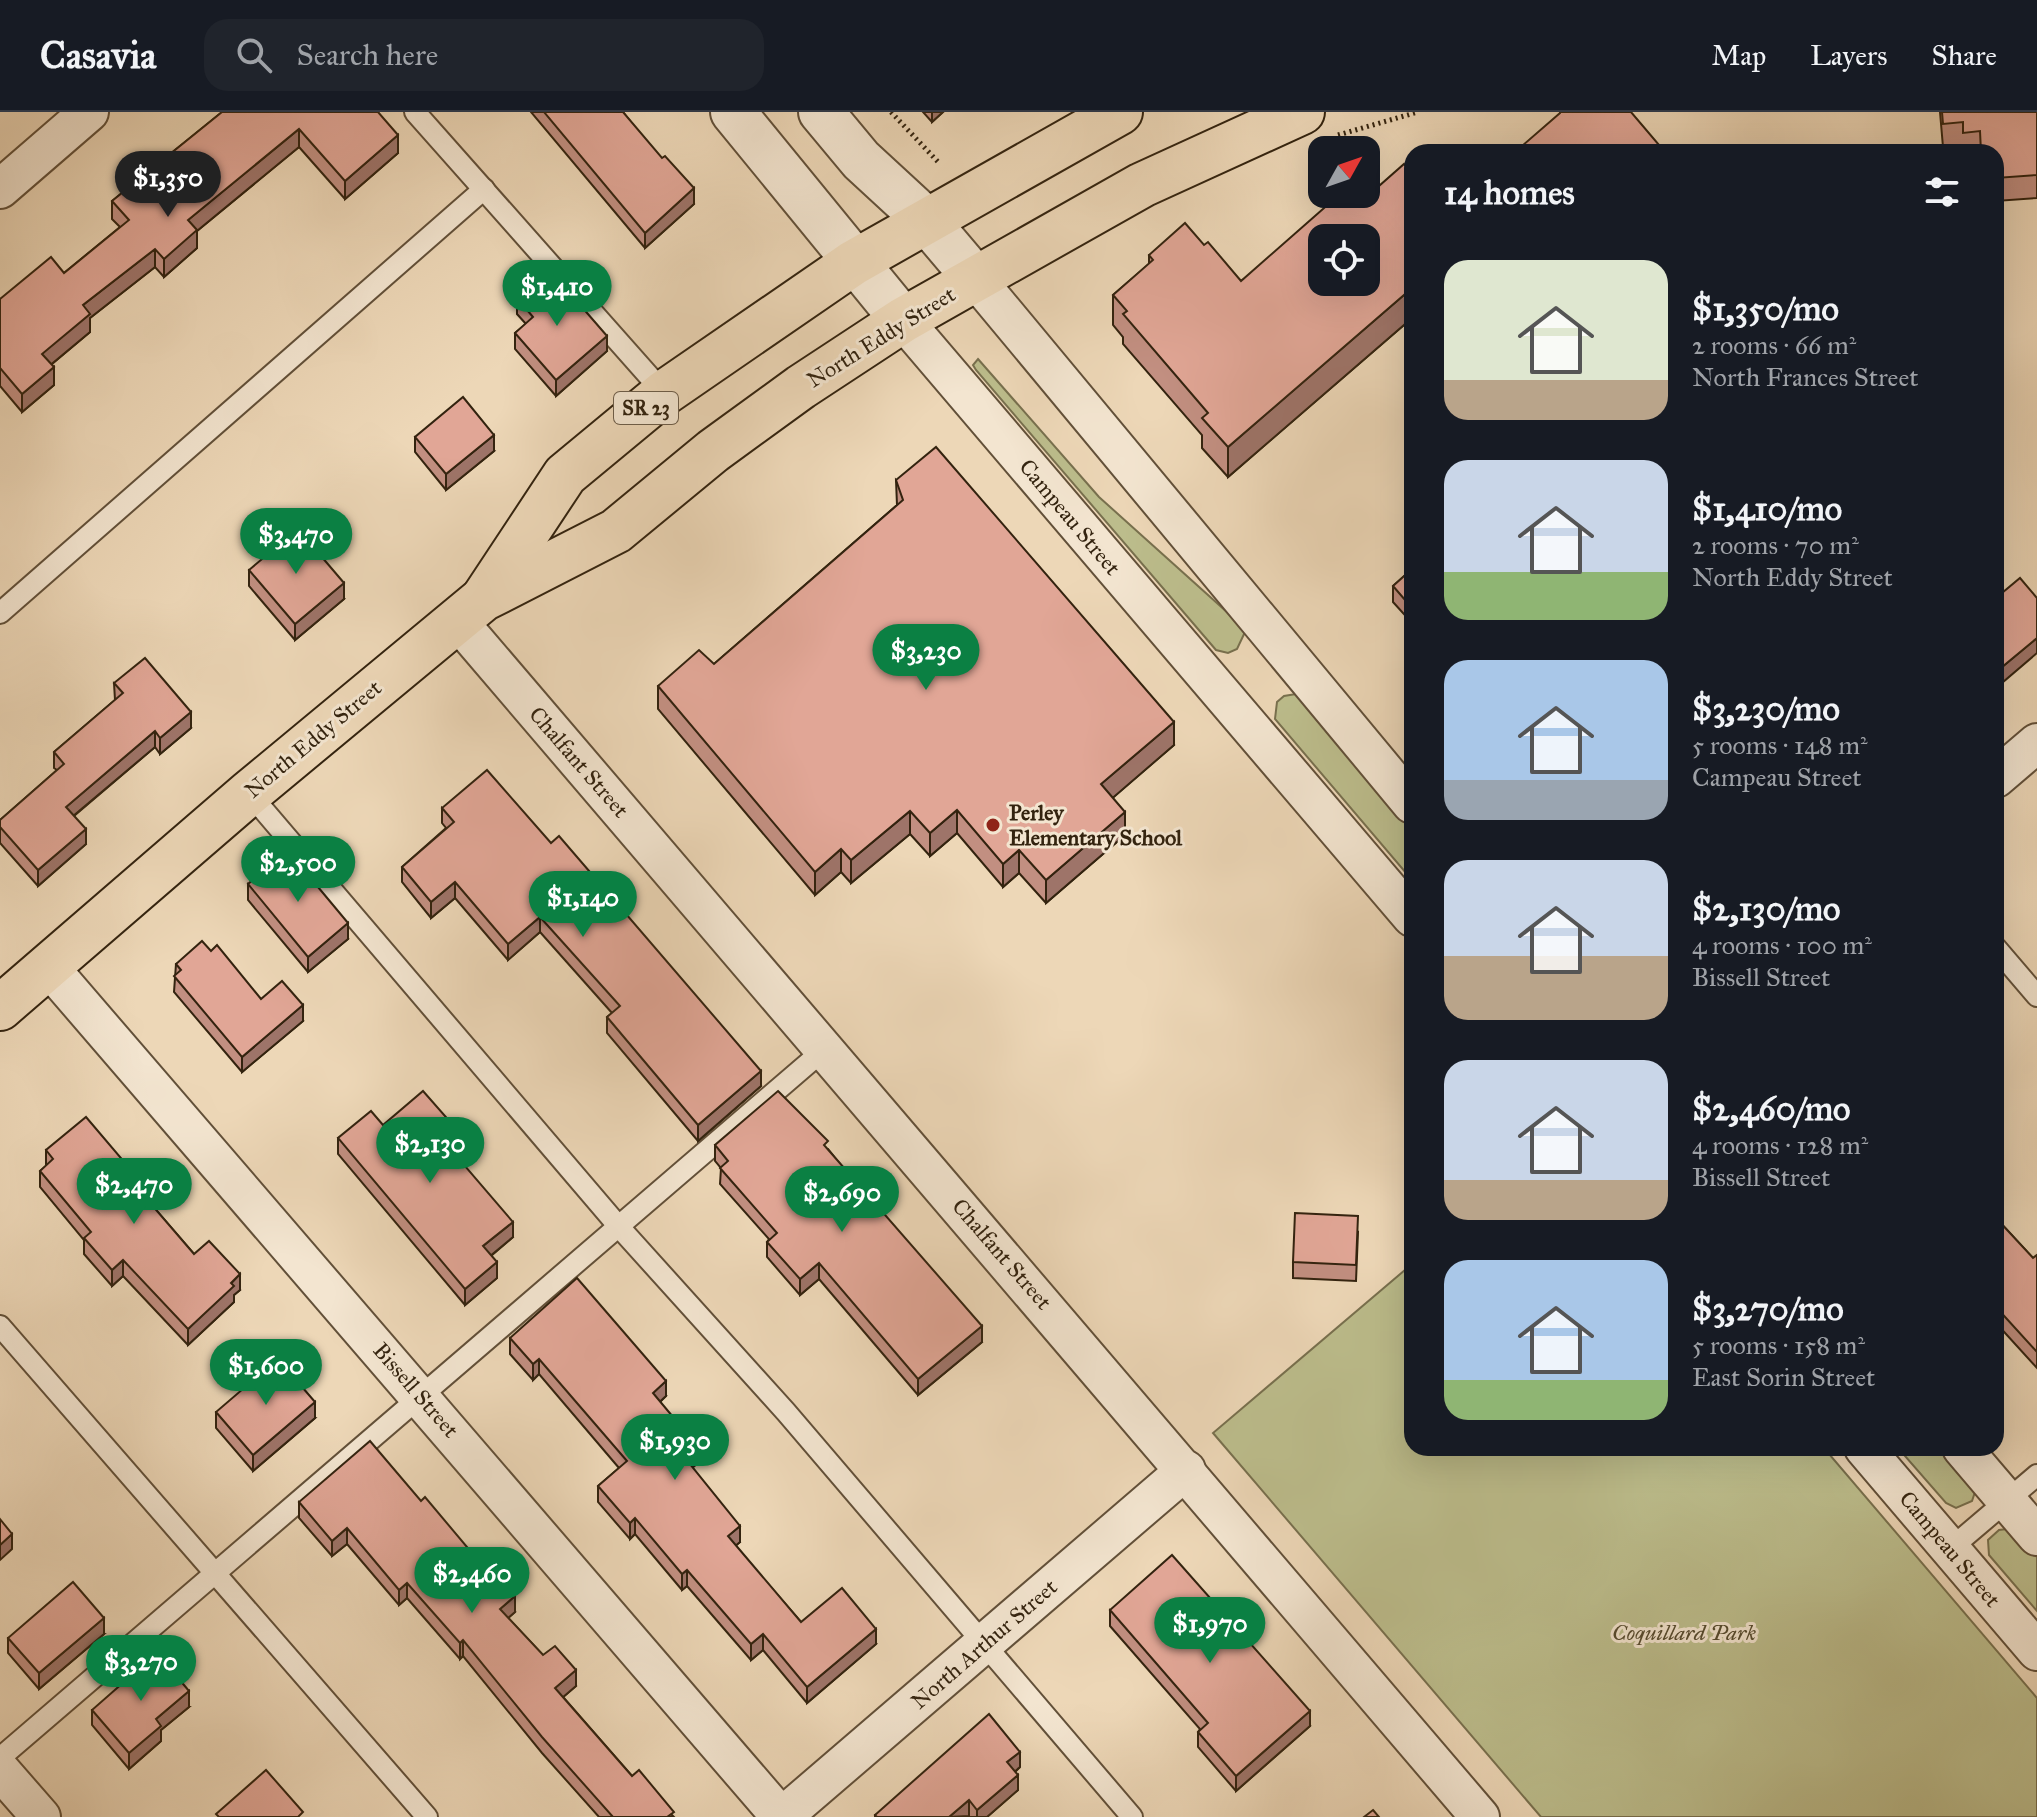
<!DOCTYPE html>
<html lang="en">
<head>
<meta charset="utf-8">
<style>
	:root { --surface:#171b24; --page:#20242c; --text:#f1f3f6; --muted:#9ea1a6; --line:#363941; --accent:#0b8043 }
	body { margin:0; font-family:"IM FELL Great Primer",serif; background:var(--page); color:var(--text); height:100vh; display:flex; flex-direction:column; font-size:30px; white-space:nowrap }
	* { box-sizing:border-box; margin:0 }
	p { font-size:26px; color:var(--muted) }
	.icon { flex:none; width:44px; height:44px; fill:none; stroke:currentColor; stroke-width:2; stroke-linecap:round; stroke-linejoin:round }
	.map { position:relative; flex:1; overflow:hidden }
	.drawer { position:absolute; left:1404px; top:32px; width:600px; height:1312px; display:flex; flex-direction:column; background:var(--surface); border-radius:24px; box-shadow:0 8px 32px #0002 }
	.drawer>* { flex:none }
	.needle { width:52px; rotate:50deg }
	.fabs { position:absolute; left:1308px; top:24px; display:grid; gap:16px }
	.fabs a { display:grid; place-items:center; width:72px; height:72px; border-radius:16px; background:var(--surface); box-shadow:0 8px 32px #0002; font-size:40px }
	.price { position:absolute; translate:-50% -68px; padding:0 18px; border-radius:28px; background:var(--accent); color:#fff; font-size:26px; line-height:52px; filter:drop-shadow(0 2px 4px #0008) }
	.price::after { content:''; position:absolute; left:50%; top:48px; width:24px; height:18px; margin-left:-12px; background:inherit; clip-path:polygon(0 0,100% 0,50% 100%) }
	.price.current { background:#222; color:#fff }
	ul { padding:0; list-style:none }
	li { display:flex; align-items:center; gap:24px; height:200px; padding:0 40px }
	li span { display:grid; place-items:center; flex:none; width:224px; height:160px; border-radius:24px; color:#555 }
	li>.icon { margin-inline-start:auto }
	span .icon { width:96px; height:96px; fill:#fffc; stroke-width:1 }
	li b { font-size:34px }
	h2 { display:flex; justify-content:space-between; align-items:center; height:96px; padding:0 40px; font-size:34px }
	header { display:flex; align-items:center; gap:48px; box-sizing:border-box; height:112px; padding:0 40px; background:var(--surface); border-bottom:2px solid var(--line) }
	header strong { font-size:38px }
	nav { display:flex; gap:44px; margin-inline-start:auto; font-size:28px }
	.search { width:560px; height:72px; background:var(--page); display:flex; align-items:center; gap:20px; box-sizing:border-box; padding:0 28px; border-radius:24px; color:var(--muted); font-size:30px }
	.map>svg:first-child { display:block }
	.green { fill:#bcbd8c; stroke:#78704e; stroke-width:2 }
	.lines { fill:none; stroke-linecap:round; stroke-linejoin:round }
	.service-casing { stroke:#625039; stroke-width:24 }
	.minor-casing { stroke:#625039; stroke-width:42 }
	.tertiary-casing { stroke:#625039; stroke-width:48 }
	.primary-casing { stroke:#33230f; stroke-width:48 }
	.path { stroke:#33230f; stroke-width:5; stroke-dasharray:2 4; stroke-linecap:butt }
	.service { stroke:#f3e5d0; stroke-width:20 }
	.minor { stroke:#f3e5d0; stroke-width:38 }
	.tertiary { stroke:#f3e5d0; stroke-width:44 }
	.primary { stroke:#edd7b7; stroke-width:44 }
	.wall { fill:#c28f81; stroke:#33230f; stroke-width:2 }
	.shaded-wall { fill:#9e7469; stroke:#33230f; stroke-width:2 }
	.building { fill:#e1a696; stroke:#33230f; stroke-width:2; fill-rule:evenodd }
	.poi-dot { fill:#8f2418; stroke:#f3e5d0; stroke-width:3 }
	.labels { text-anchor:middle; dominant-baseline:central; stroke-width:6; stroke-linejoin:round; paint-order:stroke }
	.shield { fill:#f3e5d0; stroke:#6d5d49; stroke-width:2 }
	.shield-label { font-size:20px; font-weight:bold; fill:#33230f }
	.street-label { font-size:22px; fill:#33230f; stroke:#f3e5d0 }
	.poi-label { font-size:22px; font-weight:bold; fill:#33230f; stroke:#f3e5d0; text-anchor:start }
	.park-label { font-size:22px; font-style:italic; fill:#554a2e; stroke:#f3e5d0 }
</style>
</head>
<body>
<header>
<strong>Casavia</strong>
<div class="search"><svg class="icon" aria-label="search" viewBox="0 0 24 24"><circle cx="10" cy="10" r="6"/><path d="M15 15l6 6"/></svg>Search here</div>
<nav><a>Map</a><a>Layers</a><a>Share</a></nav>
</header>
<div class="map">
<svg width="2037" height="1705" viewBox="0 0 2037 1705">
	<rect width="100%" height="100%" fill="#edd7b7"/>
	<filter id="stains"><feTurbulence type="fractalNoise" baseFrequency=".0025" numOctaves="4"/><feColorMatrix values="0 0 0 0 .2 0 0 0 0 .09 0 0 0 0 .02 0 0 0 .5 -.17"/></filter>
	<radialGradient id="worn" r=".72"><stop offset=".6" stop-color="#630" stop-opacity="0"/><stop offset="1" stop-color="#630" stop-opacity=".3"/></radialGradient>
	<!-- green -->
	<g class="green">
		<polygon points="978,247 1099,385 1238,510 1245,520 1237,537 1228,541 1216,538 976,258 973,253"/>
		<polygon points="1296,582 1304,585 1412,713 1412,768 1275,607 1277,590 1284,584"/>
		<polygon points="1412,1152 1412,1336 1824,1336 2037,1586 2037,1705 1541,1705 1213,1321"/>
		<polygon points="1898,1336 1944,1336 1975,1380 1972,1389 1956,1396 1946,1391"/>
		<polygon points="2007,1417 2015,1420 2037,1445 2037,1499 1989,1443 1988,1428 1999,1418"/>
	</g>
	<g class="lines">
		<defs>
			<g id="service">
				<polyline points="415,0 664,281"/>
				<polyline points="0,501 484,77"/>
				<polyline points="249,681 620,1116 786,1300 1132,1705"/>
				<polyline points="1996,836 2037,884"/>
				<polyline points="0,1214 427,1705"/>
				<polyline points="1950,1437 2037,1363"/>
				<polyline points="0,1646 826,936"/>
			</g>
			<g id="minor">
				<polyline points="0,77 89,0"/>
				<polyline points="975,166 1412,692"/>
				<polyline points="903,208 1412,805"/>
				<polyline points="457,508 1480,1705"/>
				<polyline points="1996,666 2037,631"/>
				<polyline points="48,854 781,1705"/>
				<polyline points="1864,1336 2037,1539"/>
				<polyline points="1962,1336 2037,1424"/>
				<polyline points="0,1658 41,1705"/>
				<polyline points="782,1705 1186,1358"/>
			</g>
			<g id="tertiary">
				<polyline points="733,0 903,208"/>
				<polyline points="821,0 861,48 925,107 975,166"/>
			</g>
			<g id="primary">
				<polyline points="485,484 565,363 664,281 853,151 1120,0"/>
				<polyline points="0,896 249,681 483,487 616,419 713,339 801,275 903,208 1142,73 1302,0"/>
			</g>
		</defs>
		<!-- service casing -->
		<use href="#service" class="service-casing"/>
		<!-- minor casing -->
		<use href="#minor" class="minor-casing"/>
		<!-- tertiary casing -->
		<use href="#tertiary" class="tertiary-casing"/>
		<!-- primary casing -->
		<use href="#primary" class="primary-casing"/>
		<!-- path -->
		<g class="path">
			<polyline points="891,0 940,52"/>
			<polyline points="1338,23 1418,0"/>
		</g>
		<!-- service -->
		<use href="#service" class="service"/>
		<!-- minor -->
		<use href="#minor" class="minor"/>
		<!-- tertiary -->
		<use href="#tertiary" class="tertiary"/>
		<!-- primary -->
		<use href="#primary" class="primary"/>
	</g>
	<!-- wall -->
	<g class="wall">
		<polygon points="222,0 378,0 398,41 345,87 299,35 197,119 197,136 164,165 155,155 90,206 90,220 52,252 54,273 22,300 0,274 0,187 64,161 120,115 112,107 112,89"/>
		<polygon points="531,0 623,0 694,92 645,136"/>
		<polygon points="923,0 943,0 932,10"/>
		<polygon points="1940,0 2037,0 2037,86 1996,89 1996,40 1963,40 1963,33 1943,35"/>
		<polygon points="1412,61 1412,206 1228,365 1202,336 1202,323 1123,232 1123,225 1113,213 1113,183 1149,152 1149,143 1204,133 1241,169 1371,81"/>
		<polygon points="562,184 607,239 556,284 515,237 515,221 526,212 517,202 517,186"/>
		<polygon points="415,325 494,339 446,378 415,340"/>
		<polygon points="896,368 1174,633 1112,686 1125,723 1046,791 1019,761 1003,775 957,721 930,744 910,722 851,771 841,760 815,783 658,597 658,574 714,552 897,393"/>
		<polygon points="1412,457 1412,511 1393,490 1393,474"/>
		<polygon points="249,458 344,487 295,528 249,474"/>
		<polygon points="114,571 191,616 160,642 155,635 74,704 86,732 38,774 0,731 0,708 57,658 54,656 54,640 115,588"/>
		<polygon points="442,696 761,974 698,1029 607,921 607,905 612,901 540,820 508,848 455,786 431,806 402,770 402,755 446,716 442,711"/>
		<polygon points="248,772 348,827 308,860 248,788"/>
		<polygon points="211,839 261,887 303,909 242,960 174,880 176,852"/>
		<polygon points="383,1013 460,1036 454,1042 513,1125 491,1144 497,1166 465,1193 338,1042 338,1026"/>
		<polygon points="715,1033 828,1037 982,1230 918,1283 819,1167 800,1183 767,1145 767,1130 769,1127 720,1072 721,1056 715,1049"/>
		<polygon points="46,1038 126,1063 194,1142 240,1178 234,1183 234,1190 188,1233 123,1164 112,1174 84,1142 84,1128 40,1075 40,1059 46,1054"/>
		<polygon points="1996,1106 2033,1146 2037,1143 2037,1256 1996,1211"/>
		<polygon points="1358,1120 1356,1169 1293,1166 1293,1150"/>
		<polygon points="510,1226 666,1284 660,1290 698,1351 692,1355 740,1430 735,1434 801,1510 876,1532 807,1591 763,1538 751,1548 687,1474 682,1478 635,1422 630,1427 598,1390 598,1374 619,1356 539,1262 533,1268 510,1242"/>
		<polygon points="216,1300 315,1306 253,1359 216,1316"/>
		<polygon points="299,1390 515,1500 508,1506 543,1543 576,1574 563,1585 632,1664 674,1705 599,1705 542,1641 463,1544 460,1547 407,1486 399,1493 347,1432 332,1444 299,1406"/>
		<polygon points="1110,1498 1310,1614 1236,1679 1198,1635 1198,1620 1200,1617 1110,1514"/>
		<polygon points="104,1522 39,1577 8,1541 8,1526"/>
		<polygon points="189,1595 161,1618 161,1629 129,1657 92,1613 92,1598"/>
		<polygon points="1020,1655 1015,1660 1018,1678 987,1705 875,1705 875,1703"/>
	</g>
	<!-- shaded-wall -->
	<g class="shaded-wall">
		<polygon points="932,0 943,0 932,10"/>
		<polygon points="299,17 299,35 197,119 197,136 164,165 164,147 188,108"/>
		<polygon points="398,23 398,41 345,87 345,69"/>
		<polygon points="694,76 694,92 645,136 645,121"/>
		<polygon points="155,137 155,155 90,206 90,220 42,260 42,242 83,193"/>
		<polygon points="1412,176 1412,206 1228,365 1228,335"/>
		<polygon points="607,224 607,239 556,284 556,268"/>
		<polygon points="54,255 54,273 22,300 22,282"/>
		<polygon points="494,323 494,339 446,378 446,362"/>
		<polygon points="344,471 344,487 295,528 295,512"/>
		<polygon points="2037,526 2037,541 1996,576 1996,560"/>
		<polygon points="191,600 191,616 160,642 160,626"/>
		<polygon points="1174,610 1174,633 1101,696 1101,672"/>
		<polygon points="155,619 155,635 66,710 66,695"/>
		<polygon points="957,698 957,721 930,744 930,721"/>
		<polygon points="910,699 910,722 851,771 851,748"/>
		<polygon points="1125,700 1125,723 1046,791 1046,768"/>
		<polygon points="86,717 86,732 38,774 38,758"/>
		<polygon points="841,737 841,760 815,783 815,760"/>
		<polygon points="1019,738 1019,761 1003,775 1003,752"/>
		<polygon points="455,770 455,786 431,806 431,790"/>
		<polygon points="540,805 540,820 508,848 508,832"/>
		<polygon points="348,811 348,827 308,860 308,845"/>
		<polygon points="303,893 303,909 242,960 242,945"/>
		<polygon points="761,959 761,974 698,1029 698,1013"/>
		<polygon points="460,1021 460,1036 446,1048 446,1032"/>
		<polygon points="126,1052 126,1068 120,1056"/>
		<polygon points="513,1110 513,1125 483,1150 483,1134"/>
		<polygon points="123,1148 123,1164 112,1174 112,1158"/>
		<polygon points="497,1150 497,1166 465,1193 465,1177"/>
		<polygon points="819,1151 819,1167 800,1183 800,1167"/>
		<polygon points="240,1162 240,1178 234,1183 234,1190 188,1233 188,1217"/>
		<polygon points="982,1214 982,1230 918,1283 918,1267"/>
		<polygon points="539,1247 539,1262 533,1268 533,1252"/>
		<polygon points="666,1269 666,1284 653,1296 653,1281"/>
		<polygon points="315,1290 315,1306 253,1359 253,1343"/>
		<polygon points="698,1335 698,1351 685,1362 685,1346"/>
		<polygon points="635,1406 635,1422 630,1427 630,1411"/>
		<polygon points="740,1414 740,1430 728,1440 728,1424"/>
		<polygon points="347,1416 347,1432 332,1444 332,1429"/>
		<polygon points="12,1422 12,1437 0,1448 0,1433"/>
		<polygon points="687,1458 687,1474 682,1478 682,1462"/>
		<polygon points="407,1471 407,1486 399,1493 399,1478"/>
		<polygon points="515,1484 515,1500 500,1513 500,1497"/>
		<polygon points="104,1506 104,1522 39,1577 39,1561"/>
		<polygon points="876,1517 876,1532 807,1591 807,1575"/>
		<polygon points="763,1522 763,1538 751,1548 751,1532"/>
		<polygon points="463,1528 463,1544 460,1547 460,1531"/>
		<polygon points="576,1558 576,1574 555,1592 555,1576"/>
		<polygon points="189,1579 189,1595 161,1618 161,1629 129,1657 129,1641 156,1607"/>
		<polygon points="1310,1599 1310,1614 1236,1679 1236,1664"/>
		<polygon points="1020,1640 1020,1655 1007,1666 1007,1650"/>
		<polygon points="1018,1663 1018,1678 987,1705 977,1705 977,1698"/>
		<polygon points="969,1688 969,1704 949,1705"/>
	</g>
	<!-- building -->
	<g class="building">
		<polygon points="222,0 378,0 398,23 345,69 299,17 188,108 197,118 164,147 155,137 83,193 90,202 42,242 54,255 22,282 0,256 0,187 51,145 64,161 129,108 112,89"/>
		<polygon points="544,0 623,0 662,46 665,44 694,76 645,121"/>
		<polygon points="1560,0 1631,0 1665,40 1515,40 1560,1"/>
		<polygon points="1942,0 2037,0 2037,63 1996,66 1996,40 1981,40 1980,19 1963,21 1963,10 1943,12"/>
		<path d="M1404,52L1412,61V176L1228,335L1202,306L1208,301L1123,202L1127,199L1113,183L1153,148L1149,143L1185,111L1204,133L1208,130L1241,169L1340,82H1366V75L1371,81ZM1322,126H1366V170H1322Z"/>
		<polygon points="543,163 562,184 568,179 607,224 556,268 515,221 533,205 517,186"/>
		<polygon points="463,285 494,323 446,362 415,325"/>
		<polygon points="936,335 1174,610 1101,672 1125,700 1046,768 1019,738 1003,752 957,698 930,721 910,699 851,748 841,737 815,760 658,574 699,538 714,552 903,388 896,368"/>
		<polygon points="298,417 344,471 295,512 249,458"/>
		<polygon points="1412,457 1412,496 1393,474"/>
		<polygon points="2020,466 2037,486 2037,526 1996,560 1996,486"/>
		<polygon points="145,546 191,600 160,626 155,619 66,695 86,717 38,758 0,715 0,708 64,652 54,640 123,581 114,571"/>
		<polygon points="487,658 551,731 559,724 761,959 698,1013 607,905 620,894 540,805 508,832 455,770 431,790 402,755 454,710 442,696"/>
		<polygon points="288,739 348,811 308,845 248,772"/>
		<polygon points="202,829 211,839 217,833 261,887 282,869 303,893 242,945 174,864 181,858 176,852"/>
		<polygon points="423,979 460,1021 446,1032 513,1110 483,1134 497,1150 465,1177 338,1026 371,999 383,1013"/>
		<polygon points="778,979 828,1029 824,1033 982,1214 918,1267 819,1151 800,1167 767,1130 777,1121 720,1056 728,1049 715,1033"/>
		<polygon points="86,1005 126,1052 120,1056 194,1142 209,1129 240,1162 231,1171 234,1174 188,1217 123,1148 112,1158 84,1126 91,1120 40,1059 53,1047 46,1038"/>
		<polygon points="1295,1101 1358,1104 1356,1153 1293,1150"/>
		<polygon points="1996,1106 2033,1146 2037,1143 2037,1240 1996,1195"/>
		<polygon points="577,1166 666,1269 653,1281 698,1335 685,1346 740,1414 728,1424 801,1510 842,1476 876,1517 807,1575 763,1522 751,1532 687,1458 682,1462 635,1406 630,1411 598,1374 627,1349 539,1247 533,1252 510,1226"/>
		<polygon points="278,1247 315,1290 253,1343 216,1300"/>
		<polygon points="370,1329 421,1389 425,1385 477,1447 480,1444 515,1484 500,1497 543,1543 555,1534 576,1558 555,1576 632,1664 639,1658 674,1700 667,1705 613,1705 542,1625 463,1528 460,1531 407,1471 399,1478 347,1416 332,1429 299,1390"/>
		<polygon points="0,1407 12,1422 0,1433"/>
		<polygon points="1172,1443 1310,1599 1236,1664 1198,1620 1208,1611 1110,1498"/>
		<polygon points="73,1470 104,1506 39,1561 8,1526"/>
		<polygon points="157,1541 189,1579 156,1607 161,1614 129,1641 92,1598"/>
		<polygon points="989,1602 1020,1640 1007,1650 1018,1663 977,1698 969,1688 949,1705 877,1705 875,1703"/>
		<polygon points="266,1658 303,1700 298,1705 219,1705 216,1702"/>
		<polygon points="1373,1698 1379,1705 1364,1705"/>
	</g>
	<!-- markers -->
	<circle class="poi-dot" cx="993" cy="713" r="8"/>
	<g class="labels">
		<!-- shield labels -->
		<rect class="shield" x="614" y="280" width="64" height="32" rx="6"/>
		<g class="shield-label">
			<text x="646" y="296">SR 23</text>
		</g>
		<!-- street labels -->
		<g class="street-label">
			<text transform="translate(881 225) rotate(-32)">North Eddy Street</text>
			<text transform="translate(1070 405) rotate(50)">Campeau Street</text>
			<text transform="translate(313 627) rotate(-40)">North Eddy Street</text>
			<text transform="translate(579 650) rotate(49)">Chalfant Street</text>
			<text transform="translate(1002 1142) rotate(49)">Chalfant Street</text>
			<text transform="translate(416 1278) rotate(49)">Bissell Street</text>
			<text transform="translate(1950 1437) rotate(50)">Campeau Street</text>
			<text transform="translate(984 1532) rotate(-41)">North Arthur Street</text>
		</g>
		<!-- poi labels -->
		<g class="poi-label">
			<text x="1009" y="700">Perley<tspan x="1009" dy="25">Elementary School</tspan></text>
		</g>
		<!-- park labels -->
		<g class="park-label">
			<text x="1684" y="1520">Coquillard Park</text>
		</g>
	</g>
	<rect width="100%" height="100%" filter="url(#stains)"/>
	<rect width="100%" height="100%" fill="url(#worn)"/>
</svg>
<div class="fabs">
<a><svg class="needle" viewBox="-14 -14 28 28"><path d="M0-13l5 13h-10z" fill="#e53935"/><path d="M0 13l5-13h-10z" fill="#9ea1a6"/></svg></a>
<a><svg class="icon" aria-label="locate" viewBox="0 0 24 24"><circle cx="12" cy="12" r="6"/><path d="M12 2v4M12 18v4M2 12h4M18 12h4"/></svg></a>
</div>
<b class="price current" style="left:168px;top:107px">$1,350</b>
<b class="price" style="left:557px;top:216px">$1,410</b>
<b class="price" style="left:296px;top:464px">$3,470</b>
<b class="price" style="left:926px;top:580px">$3,230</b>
<b class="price" style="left:298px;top:792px">$2,500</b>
<b class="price" style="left:583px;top:827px">$1,140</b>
<b class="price" style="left:430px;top:1073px">$2,130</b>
<b class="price" style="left:134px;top:1114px">$2,470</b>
<b class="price" style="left:842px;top:1122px">$2,690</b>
<b class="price" style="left:266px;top:1295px">$1,600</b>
<b class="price" style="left:675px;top:1370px">$1,930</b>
<b class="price" style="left:472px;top:1503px">$2,460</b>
<b class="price" style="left:1210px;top:1553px">$1,970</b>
<b class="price" style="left:141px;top:1591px">$3,270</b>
<section class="drawer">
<h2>14 homes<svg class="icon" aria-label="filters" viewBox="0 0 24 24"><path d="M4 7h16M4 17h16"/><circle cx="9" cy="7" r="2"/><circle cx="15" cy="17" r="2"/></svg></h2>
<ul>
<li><span style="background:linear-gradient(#dfe7d0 75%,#b9a48a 0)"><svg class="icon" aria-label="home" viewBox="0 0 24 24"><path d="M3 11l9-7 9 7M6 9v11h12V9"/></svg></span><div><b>$1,350/mo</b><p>2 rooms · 66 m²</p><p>North Frances Street</p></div></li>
<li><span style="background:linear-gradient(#c9d6e8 70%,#8fb573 0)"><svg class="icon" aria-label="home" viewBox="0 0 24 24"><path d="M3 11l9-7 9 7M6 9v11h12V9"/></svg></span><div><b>$1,410/mo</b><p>2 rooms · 70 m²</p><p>North Eddy Street</p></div></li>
<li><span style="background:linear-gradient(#a9c7e8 75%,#9aa5b1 0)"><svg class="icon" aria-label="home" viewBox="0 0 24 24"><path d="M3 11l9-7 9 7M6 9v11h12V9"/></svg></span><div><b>$3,230/mo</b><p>5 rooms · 148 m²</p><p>Campeau Street</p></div></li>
<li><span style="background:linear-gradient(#c9d6e8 60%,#b9a48a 0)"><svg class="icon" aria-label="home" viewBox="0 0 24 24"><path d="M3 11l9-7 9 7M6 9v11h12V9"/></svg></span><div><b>$2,130/mo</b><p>4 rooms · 100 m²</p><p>Bissell Street</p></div></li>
<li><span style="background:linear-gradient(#c9d6e8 75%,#b9a48a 0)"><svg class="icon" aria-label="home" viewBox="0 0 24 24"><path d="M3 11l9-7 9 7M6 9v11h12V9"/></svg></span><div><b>$2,460/mo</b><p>4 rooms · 128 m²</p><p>Bissell Street</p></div></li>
<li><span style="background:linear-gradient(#a9c7e8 75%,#8fb573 0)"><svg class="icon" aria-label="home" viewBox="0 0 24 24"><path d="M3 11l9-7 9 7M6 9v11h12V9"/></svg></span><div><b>$3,270/mo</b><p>5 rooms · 158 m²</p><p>East Sorin Street</p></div></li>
</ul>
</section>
</div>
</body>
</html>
